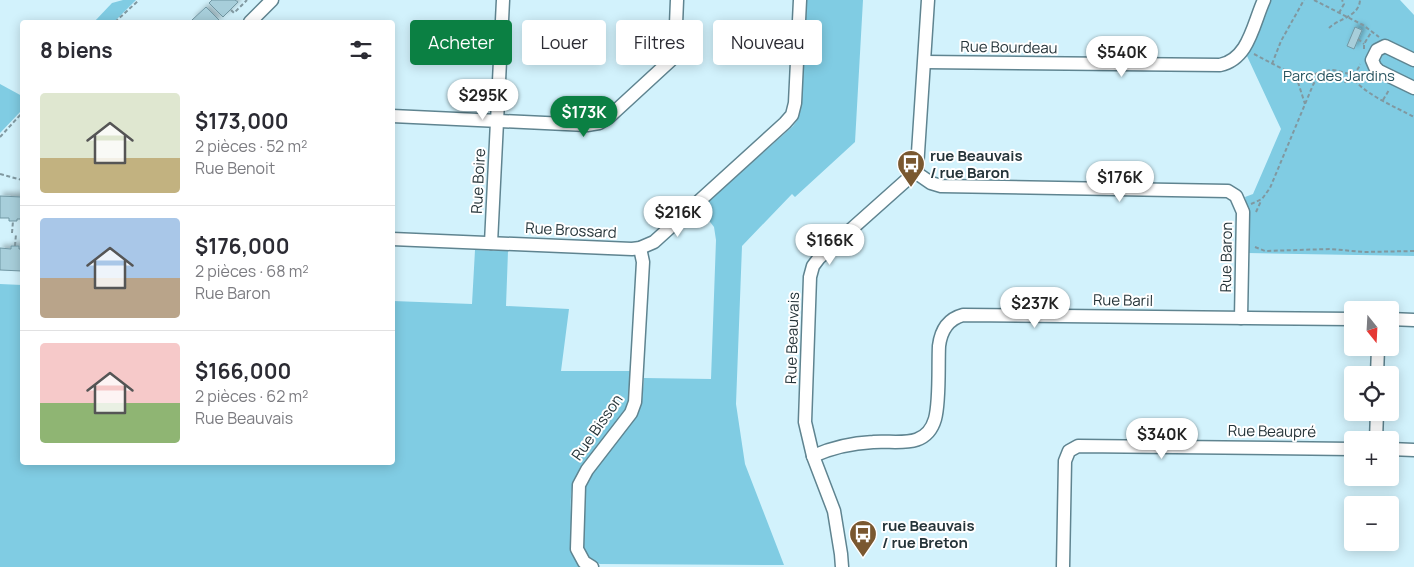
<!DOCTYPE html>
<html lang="fr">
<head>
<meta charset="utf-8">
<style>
	:root { --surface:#fff; --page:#f7f7f7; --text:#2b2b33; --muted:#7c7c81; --line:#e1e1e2; --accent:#0b8043 }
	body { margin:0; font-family:Manrope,sans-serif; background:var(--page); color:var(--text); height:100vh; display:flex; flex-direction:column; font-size:19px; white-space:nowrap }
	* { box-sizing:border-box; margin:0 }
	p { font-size:16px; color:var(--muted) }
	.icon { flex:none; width:28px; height:28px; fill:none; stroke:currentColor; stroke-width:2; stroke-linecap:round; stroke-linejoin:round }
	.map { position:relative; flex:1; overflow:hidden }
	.side { position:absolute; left:20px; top:20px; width:375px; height:445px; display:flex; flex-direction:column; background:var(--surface); border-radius:5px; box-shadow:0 2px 12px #0003 }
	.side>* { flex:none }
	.guide { position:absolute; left:410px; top:20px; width:475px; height:45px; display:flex; gap:10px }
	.needle { width:32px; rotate:162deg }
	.fabs { position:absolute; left:1344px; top:301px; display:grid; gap:10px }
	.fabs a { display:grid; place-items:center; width:55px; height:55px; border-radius:5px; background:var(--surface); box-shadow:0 2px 12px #0003; font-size:25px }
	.price { position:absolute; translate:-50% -42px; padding:0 11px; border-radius:18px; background:#fff; color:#222; font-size:16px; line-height:32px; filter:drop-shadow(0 1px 2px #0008) }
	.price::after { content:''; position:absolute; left:50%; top:30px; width:15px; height:11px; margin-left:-8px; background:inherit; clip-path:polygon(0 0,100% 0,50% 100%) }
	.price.current { background:var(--accent); color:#fff }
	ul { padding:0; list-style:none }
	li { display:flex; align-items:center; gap:15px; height:125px; padding:0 20px }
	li+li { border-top:1px solid var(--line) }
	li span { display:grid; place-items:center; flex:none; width:140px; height:100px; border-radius:5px; color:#555 }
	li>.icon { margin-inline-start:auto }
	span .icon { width:60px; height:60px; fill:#fffc; stroke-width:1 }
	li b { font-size:21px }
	h2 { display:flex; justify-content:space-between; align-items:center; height:60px; padding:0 20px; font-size:21px }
	.chip { padding:0 18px; border-radius:5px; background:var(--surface); box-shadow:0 2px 12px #0003; font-size:18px; line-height:45px }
	.chip.current { background:var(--accent); color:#fff }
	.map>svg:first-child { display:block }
	.green { fill:#80cce3 }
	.building { fill:#a7ceda; stroke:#7197a3; filter:url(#shadow) }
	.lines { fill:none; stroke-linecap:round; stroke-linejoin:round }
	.minor-casing { stroke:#5f8490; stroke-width:15 }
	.path { stroke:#8098a0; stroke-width:2; stroke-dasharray:4 2.5; stroke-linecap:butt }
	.minor { stroke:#fff; stroke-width:12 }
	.labels { text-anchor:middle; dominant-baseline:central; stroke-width:4; stroke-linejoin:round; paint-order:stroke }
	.street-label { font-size:15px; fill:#253439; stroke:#fff }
	.park-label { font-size:15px; fill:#295561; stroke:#fff }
	.poi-label { font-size:15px; font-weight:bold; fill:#253439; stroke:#fff; text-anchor:start }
</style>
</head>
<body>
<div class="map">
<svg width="1414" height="567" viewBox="0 0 1414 567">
	<defs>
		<filter id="shadow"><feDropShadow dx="3.5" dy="-3.5" stdDeviation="2.5" flood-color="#0004"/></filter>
	</defs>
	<rect width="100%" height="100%" fill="#d2f2fc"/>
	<!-- green -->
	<g class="green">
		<polygon points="123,0 136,0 114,22 94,22 112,3"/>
		<path d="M807,0H863L855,142L795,197L792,194L742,246L736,404L745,464L784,565L600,564C590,560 586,557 583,547L584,487L589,477L637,413L642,400L644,378L711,379L716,240L714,227L700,209L793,126L798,119L801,105Z"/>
		<polygon points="1270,0 1400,0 1414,15 1414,256 1248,253 1249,213 1245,197 1253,194 1281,129 1247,56"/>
		<polygon points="0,84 22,96 22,110 0,133"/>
		<path d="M475,250L508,251L506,306L569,309L561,371H630C631,380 632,389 630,398C622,428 588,449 576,477C569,491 571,508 571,523C571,541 569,551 580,567H0V284L22,285V462H392L393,301L472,304Z"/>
	</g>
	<!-- building -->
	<g class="building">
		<polygon points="212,0 235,0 238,2 223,17 209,3"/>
		<polygon points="206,7 219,20 216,22 194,22 192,20"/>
		<polygon points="1355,27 1362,30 1354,49 1347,46"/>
		<polygon points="0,196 22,197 22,219 17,219 17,221 9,221 9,218 0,218"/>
		<polygon points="11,246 19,246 19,249 22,249 22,271 0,270 0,248 11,249"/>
	</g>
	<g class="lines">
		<defs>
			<g id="minor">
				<polyline points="250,22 272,0"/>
				<polyline points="1414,60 1385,46 1377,50 1372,60 1375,67 1379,71 1414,88"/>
				<path d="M925,62L1220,65C1249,59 1253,24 1264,0"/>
				<polyline points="392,116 587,125 599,123 609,117 671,60 675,49 677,0"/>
				<polyline points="915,172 931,183 941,186 1228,191 1236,196 1243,212 1241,318"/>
				<polyline points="392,239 632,249 640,248 654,242 785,123 792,115 795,103 800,0"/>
				<polyline points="491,243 503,0"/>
				<polyline points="1390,319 1414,320"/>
				<polyline points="1377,375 1378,348"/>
				<polyline points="1376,440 1377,412"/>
				<polyline points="1390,449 1414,450"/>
				<path d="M813,456C831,448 853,443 873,442C896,440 926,450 935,419C940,401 938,366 939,346C941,330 948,319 963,315L1352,319"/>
				<polyline points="592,567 584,562 577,549 579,485 587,470 631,413 635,402 643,262 640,248"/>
				<polyline points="842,567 841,554 834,511 813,456 805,422 810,277 813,266 819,258 911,176 917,168 928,0"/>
				<polyline points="1063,567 1065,461 1069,451 1078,446 1352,449"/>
			</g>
		</defs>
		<!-- minor casing -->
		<use href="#minor" class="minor-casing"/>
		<!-- path -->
		<g class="path">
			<polyline points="1314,0 1363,25 1379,37"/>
			<polyline points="231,10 234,13 247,0"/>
			<polyline points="1339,13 1344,4 1342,0"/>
			<polyline points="115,22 139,0"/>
			<path d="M1329,28C1339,18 1359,17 1360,0"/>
			<polyline points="1358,39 1364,44"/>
			<polyline points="1364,49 1364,44 1372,31"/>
			<path d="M1254,54L1296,76C1309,78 1319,71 1332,70C1339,70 1346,75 1353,73C1357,71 1359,68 1360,64"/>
			<polyline points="1272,64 1281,41 1304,0"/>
			<path d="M1352,74C1356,91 1398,108 1414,117"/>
			<polyline points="1296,76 1305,104"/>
			<polyline points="1345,83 1347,78 1351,76"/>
			<polyline points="1383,100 1389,90"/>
			<polyline points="0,137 22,113"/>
			<polyline points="0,174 22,180"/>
			<polyline points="1251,204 1262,199 1270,188 1313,85 1319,74"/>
			<polyline points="1256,212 1261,201"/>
			<polyline points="12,233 13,221"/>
			<polyline points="15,246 16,234"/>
			<polyline points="1255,247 1265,251 1330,249 1364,252 1414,251"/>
		</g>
		<!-- minor -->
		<use href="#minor" class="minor"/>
	</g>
	<!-- icons -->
	<defs>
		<symbol id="bus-pin" viewBox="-11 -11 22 30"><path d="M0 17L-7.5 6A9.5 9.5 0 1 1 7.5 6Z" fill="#7a5830" stroke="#fff"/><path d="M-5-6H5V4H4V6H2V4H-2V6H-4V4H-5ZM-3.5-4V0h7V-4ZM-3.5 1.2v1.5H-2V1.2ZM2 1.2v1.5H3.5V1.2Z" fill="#fff"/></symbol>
	</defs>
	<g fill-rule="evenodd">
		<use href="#bus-pin" x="895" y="148" width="32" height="43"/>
		<use href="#bus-pin" x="847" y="518" width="32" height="43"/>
	</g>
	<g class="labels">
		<!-- street labels -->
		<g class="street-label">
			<text transform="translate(1009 47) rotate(1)">Rue Bourdeau</text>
			<text transform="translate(478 181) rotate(-87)">Rue Boire</text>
			<text transform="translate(571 230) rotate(3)">Rue Brossard</text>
			<text transform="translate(1226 257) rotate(-89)">Rue Baron</text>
			<text transform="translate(1123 300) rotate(1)">Rue Baril</text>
			<text transform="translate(792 338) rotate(-88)">Rue Beauvais</text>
			<text transform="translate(597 427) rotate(-55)">Rue Bisson</text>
			<text transform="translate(1272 431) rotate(1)">Rue Beaupré</text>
		</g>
		<!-- park labels -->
		<g class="park-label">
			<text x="1339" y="75">Parc des Jardins</text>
		</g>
		<!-- poi labels -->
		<g class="poi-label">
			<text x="930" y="155">rue Beauvais<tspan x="930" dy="17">/ rue Baron</tspan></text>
			<text x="882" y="525">rue Beauvais<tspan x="882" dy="17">/ rue Breton</tspan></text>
		</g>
	</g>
</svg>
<div class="fabs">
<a><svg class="needle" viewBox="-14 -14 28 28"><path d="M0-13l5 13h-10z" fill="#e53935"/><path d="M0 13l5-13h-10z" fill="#7c7c81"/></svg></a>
<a><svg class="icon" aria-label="locate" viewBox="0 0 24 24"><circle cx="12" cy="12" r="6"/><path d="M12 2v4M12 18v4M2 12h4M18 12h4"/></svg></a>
<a>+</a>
<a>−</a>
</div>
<b class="price" style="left:1122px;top:78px">$540K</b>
<b class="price" style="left:483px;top:121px">$295K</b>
<b class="price current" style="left:584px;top:138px">$173K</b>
<b class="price" style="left:1120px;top:203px">$176K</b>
<b class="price" style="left:678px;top:238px">$216K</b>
<b class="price" style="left:830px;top:266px">$166K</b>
<b class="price" style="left:1035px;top:329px">$237K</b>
<b class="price" style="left:1162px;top:460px">$340K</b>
<div class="guide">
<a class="chip current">Acheter</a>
<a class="chip">Louer</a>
<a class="chip">Filtres</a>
<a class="chip">Nouveau</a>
</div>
<section class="side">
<h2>8 biens<svg class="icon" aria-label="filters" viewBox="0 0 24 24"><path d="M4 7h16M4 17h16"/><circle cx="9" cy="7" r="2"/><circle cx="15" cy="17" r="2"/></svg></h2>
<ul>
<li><span style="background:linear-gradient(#dfe7d0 65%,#c2b280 0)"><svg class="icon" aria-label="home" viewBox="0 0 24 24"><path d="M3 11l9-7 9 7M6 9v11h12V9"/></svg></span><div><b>$173,000</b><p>2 pièces · 52 m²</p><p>Rue Benoit</p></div></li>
<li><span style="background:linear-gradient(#a9c7e8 60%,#b9a48a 0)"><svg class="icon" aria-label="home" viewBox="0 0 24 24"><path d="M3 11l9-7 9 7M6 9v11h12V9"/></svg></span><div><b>$176,000</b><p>2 pièces · 68 m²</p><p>Rue Baron</p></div></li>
<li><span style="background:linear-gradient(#f6c9c9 60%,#8fb573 0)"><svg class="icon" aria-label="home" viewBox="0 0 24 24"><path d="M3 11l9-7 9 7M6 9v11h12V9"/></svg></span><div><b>$166,000</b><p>2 pièces · 62 m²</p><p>Rue Beauvais</p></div></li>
</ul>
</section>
</div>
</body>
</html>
